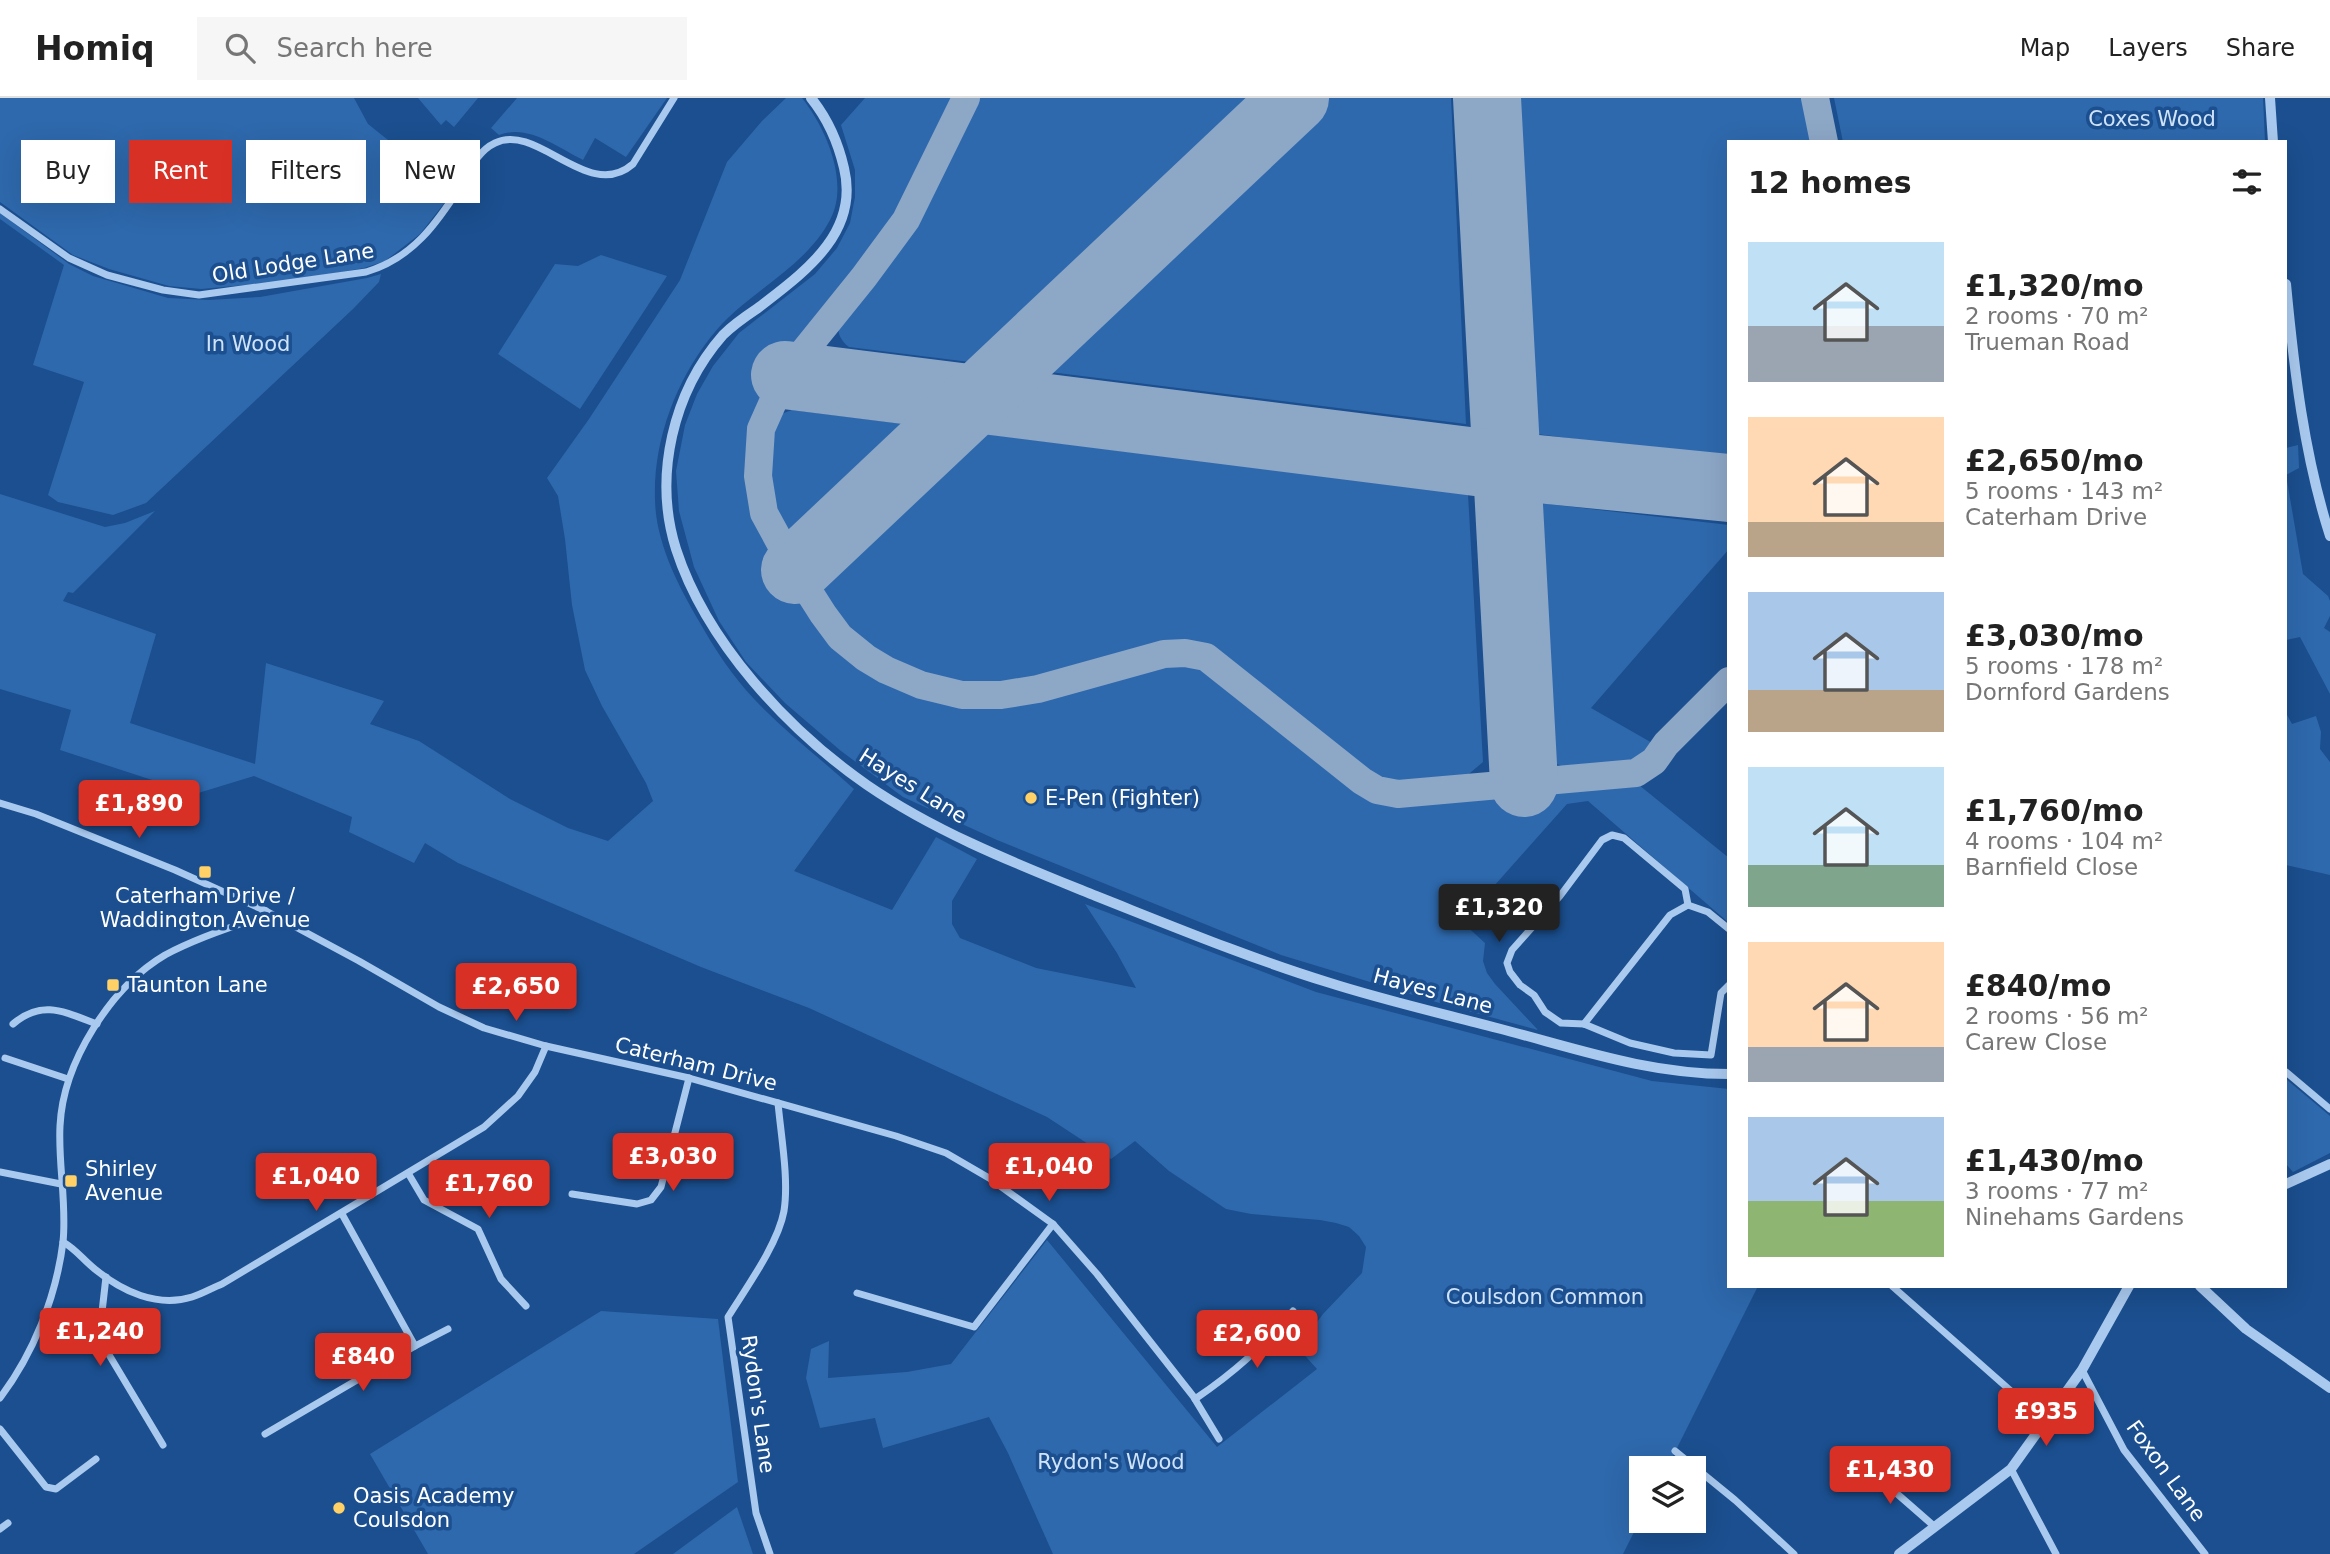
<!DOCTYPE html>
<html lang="en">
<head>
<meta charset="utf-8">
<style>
	:root { --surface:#fff; --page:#f6f6f6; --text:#222; --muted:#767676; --line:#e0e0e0; --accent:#d93025 }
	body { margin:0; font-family:"DejaVu Sans",sans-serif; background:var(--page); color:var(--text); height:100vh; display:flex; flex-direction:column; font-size:26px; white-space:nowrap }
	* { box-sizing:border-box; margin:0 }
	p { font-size:23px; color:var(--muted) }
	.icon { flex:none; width:38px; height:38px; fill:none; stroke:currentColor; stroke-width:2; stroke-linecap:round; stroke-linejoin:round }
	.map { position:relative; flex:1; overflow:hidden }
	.drawer { position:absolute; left:1727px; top:42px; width:560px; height:1148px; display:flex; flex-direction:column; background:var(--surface); border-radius:0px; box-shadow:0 7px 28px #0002 }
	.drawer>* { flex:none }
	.top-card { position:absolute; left:21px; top:42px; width:665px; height:63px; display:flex; gap:14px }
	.controls { position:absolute; left:1629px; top:1358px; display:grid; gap:14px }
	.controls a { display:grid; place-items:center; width:77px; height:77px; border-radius:0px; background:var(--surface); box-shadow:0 7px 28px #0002; font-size:35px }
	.price { position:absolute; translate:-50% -60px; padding:0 16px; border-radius:7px; background:var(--accent); color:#fff; font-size:23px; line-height:46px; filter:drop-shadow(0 2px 4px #0008) }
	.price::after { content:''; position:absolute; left:50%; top:42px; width:21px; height:16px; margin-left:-10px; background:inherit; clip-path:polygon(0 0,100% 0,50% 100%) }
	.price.selected { background:#222; color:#fff }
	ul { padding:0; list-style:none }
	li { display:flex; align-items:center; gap:21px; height:175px; padding:0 21px }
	li span { display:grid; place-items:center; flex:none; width:196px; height:140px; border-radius:0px; color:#555 }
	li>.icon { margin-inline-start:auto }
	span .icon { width:84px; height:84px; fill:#fffc; stroke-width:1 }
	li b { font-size:30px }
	h2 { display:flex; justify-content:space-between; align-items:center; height:84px; padding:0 21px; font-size:30px }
	.tag { padding:0 24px; border-radius:0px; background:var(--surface); box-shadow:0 7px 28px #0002; font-size:24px; line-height:63px }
	.tag.selected { background:var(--accent); color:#fff }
	header { display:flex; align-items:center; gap:42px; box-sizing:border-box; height:98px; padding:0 35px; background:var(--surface); border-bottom:2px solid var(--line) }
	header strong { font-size:33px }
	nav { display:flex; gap:38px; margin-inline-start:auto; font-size:24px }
	.search { width:490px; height:63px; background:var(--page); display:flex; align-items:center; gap:18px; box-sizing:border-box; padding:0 24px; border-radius:0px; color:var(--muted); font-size:26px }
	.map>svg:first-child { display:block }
	.green { fill:#2e69ad }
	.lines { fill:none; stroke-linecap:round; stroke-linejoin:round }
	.taxiway { stroke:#8da7c7; stroke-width:28 }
	.runway { stroke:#8da7c7; stroke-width:68 }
	.minor { stroke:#a9c9ee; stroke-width:7 }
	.tertiary { stroke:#a9c9ee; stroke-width:10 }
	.poi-dot { fill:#ffd166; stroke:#1b4f8f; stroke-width:2.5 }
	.labels { text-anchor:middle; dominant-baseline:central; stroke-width:7; stroke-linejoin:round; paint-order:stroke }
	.park-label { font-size:21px; fill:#cfe3fa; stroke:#1b4f8f }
	.street-label { font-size:21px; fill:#fff; stroke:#1b4f8f }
	.poi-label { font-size:21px; fill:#fff; stroke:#1b4f8f; text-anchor:start }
</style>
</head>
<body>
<header>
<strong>Homiq</strong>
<div class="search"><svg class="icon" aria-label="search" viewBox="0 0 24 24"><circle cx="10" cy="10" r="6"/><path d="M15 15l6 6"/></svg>Search here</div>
<nav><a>Map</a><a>Layers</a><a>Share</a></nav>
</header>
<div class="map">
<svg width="2330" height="1456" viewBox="0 0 2330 1456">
	<rect width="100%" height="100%" fill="#1b4f8f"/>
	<!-- green -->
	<g class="green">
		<polygon points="0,0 354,0 368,26 453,94 420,136 385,163 364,170 291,183 201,191 169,188 109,171 73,157 0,104"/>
		<polygon points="418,0 478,0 454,29 446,22 441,27"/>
		<path d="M517,0H667L626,59L595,40L583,62C557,49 528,26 499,37L491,30Z"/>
		<path d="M786,0H802C826,30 850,85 830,122C803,173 744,195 710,240C675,285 653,344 655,402C656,446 679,489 700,525C713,548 728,571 745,591C777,628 818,658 854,691L794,773L892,812L936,739L977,761L952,803V826L960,840L1036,870L1136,890L1117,855L1085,806L1316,894L1652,983L1729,991V1188H1758L1667,1370H1642L1641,1420L1623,1456H1053L1008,1355L989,1319L883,1350L875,1320L820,1330L806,1280L811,1251L829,1243L828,1280L907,1274L951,1266L1047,1142L1217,1349L1317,1271L1298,1250L1323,1216L1362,1175L1366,1149L1359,1138L1349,1129L1336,1125L1320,1122L1251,1116L1226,1111L1169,1073L1135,1043L1111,1061L1047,1019L809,910L701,869L458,765L425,745L414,765L349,734L352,719L254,678L195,696L60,652L71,612L0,591V396L105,429L125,425L155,413L73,495L68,494L63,503L156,536L130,625L255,666L266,565L384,603L370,626L419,643L510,701L568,730L608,743L653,703L646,685L602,608L585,572L572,507L565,441L558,398L547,380L589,321L680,182L727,64L762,23Z"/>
		<polygon points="865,0 958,0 900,118 788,257 768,292 755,328 752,375 757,418 818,521 836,542 861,564 885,578 919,592 960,602 1003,604 1041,598 1164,563 1185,563 1206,567 1358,687 1374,698 1397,703 1634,683 1729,760 1729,825 1588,703 1567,706 1462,824 1485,845 1483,863 1487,875 1495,886 1538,932 1446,907 1281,857 997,742 903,699 841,653 785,605 746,564 719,523 694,469 679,413 676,373 685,327 697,296 713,268 739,235 815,176 837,150 850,125 855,99 855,72 841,27"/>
		<path d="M978,0H1451L1466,326L849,249C835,238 836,226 845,212L915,128Z"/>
		<polygon points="1520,0 1806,0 1816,44 1729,44 1729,361 1537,336"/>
		<polygon points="1834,0 2263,0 2265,44 1843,44"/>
		<polygon points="0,115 69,166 93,178 168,200 209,202 260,199 367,180 381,176 379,184 353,211 146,405 113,417 58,404 48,397 84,284 33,267 64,167 0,121"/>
		<polygon points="601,157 667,178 580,311 498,256 555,166 578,168"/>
		<polygon points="792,312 1468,396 1483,664 1464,680 1381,683 1214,551 1183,546 1161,546 1040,581 1010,588 968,589 932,581 891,566 857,543 840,522 820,496 772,414 766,362 772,325 781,316"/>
		<polygon points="2298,347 2299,370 2286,377 2303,476 2328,498 2330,503 2330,518 2324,530 2330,534 2330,596 2300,539 2286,542 2286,350"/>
		<polygon points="1539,405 1729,427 1729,451 1591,610 1654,646 1636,667 1575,674 1557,666 1551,654"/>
		<polygon points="2286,615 2292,626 2316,618 2321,634 2320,651 2330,664 2330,777 2286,767"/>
		<polygon points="2286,981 2330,1018 2330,1055 2293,1074 2286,1066"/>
		<polygon points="601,1213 718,1221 738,1384 634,1456 428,1456 370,1356"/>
		<polygon points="737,1409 753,1456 673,1456"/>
	</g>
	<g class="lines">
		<!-- taxiway -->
		<g class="taxiway">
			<polyline points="966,0 906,122 864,179 785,277 761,331 758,378 764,415 795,472 823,516 840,539 866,560 886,572 921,587 962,597 1001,597 1038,591 1164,556 1185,555 1206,559 1362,683 1377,692 1398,696 1636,675 1654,663 1666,646 1729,583"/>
			<polyline points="1815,0 1824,44"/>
		</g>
		<!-- runway -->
		<g class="runway">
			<polyline points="1487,0 1524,685"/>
			<polyline points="785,277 1508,368 1729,390"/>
			<polyline points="795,472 1295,0"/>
		</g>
		<!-- minor -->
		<g class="minor">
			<path d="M0,111L69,160L107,177L163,192L199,197L366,174C413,160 437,125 462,86C471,70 478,53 495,45C538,24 588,105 633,66L674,0"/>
			<polyline points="0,705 36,716 175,772 266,813 359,863 439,909 484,930 546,948 689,980 896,1038 946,1055 989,1080 1053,1126 1097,1176 1193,1298 1219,1341"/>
			<polyline points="1729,831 1708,814 1688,807 1685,791 1624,740 1612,737 1602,742 1560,798 1512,852 1507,865 1510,874 1520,887 1534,897 1545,914 1561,925 1584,926 1630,945 1674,955 1711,957 1721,895 1729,887"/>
			<path d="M13,926C42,901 65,914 97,926"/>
			<polyline points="1584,926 1670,817 1688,807"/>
			<polyline points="5,960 68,981"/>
			<polyline points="2286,974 2330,1011"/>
			<polyline points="0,1074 61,1086"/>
			<polyline points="408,1075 424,1102 478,1131 501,1181 526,1208"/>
			<polyline points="572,1096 637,1106 651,1102 661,1089 689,980"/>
			<polyline points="342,1116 415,1248"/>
			<path d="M63,1144C77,1152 83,1162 96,1172C122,1193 157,1210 192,1199C202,1196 212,1190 222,1186L484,1029L518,998L535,974L546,948"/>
			<polyline points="106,1179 99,1240 163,1347"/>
			<polyline points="1892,1188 2046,1324"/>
			<polyline points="857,1195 974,1229 1053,1126"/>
			<polyline points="2082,1272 2124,1352 2205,1456"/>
			<path d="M0,1300C33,1256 56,1200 63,1144C67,1106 58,1066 60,1028C63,964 111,889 165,857C195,841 227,830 259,820L266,813"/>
			<path d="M1195,1301C1235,1274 1261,1250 1293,1213"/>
			<polyline points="0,1331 46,1389 56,1391 96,1361"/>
			<polyline points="265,1336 415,1248 448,1231"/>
			<polyline points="1675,1353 1735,1402 1794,1456"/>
			<polyline points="1863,1366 1935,1429"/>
			<polyline points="2011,1371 2056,1456"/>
			<polyline points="0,1431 8,1425"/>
			<path d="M770,1456L756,1415L728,1219C746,1190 778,1146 784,1113C789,1081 781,1038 778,1005"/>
		</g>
		<!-- tertiary -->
		<g class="tertiary">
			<path d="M811,0C828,21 838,44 844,70C860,136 803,175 758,210C746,218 733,227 723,237C673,294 653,378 676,451C706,544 788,632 867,687C937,735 1017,766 1096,798C1172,828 1249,860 1327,884C1383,902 1440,915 1497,930C1575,950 1647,976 1729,976"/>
			<polyline points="2270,0 2273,44"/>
			<path d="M2286,186C2294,271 2304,357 2330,438"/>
			<polyline points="2286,1086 2330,1066"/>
			<polyline points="2200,1188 2246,1231 2330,1290"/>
			<polyline points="1899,1456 2011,1371 2082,1272 2129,1188"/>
		</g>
	</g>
	<!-- markers -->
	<g class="poi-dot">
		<circle cx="1031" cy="700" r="7"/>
		<rect x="198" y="767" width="14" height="14" rx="3.5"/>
		<rect x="106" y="880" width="14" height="14" rx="3.5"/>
		<rect x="64" y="1076" width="14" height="14" rx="3.5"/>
		<circle cx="339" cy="1410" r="7"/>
	</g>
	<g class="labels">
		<!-- park labels -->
		<g class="park-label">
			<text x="2152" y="21">Coxes Wood</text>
			<text x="248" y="246">In Wood</text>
			<text x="1545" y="1199">Coulsdon Common</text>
			<text x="1111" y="1364">Rydon's Wood</text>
		</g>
		<!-- street labels -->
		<g class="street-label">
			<text transform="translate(293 165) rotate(-9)">Old Lodge Lane</text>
			<text transform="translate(913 688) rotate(32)">Hayes Lane</text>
			<text transform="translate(1433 893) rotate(15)">Hayes Lane</text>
			<text transform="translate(696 966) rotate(14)">Caterham Drive</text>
			<text transform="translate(758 1306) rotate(82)">Rydon's Lane</text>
			<text transform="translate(2166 1373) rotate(54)">Foxon Lane</text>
		</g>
		<!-- poi labels -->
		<g class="poi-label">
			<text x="1045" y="700">E-Pen (Fighter)</text>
			<text x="205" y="798" text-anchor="middle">Caterham Drive /<tspan x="205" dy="24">Waddington Avenue</tspan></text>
			<text x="127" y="887">Taunton Lane</text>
			<text x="85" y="1071">Shirley<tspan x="85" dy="24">Avenue</tspan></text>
			<text x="353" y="1398">Oasis Academy<tspan x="353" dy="24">Coulsdon</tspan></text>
		</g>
	</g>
</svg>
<div class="controls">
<a><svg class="icon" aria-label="layers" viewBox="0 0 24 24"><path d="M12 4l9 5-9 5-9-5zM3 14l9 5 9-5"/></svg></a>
</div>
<b class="price" style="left:139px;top:742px">£1,890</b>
<b class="price selected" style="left:1499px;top:846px">£1,320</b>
<b class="price" style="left:516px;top:925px">£2,650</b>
<b class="price" style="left:673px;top:1095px">£3,030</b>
<b class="price" style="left:1049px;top:1105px">£1,040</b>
<b class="price" style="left:316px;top:1115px">£1,040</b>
<b class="price" style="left:489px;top:1122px">£1,760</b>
<b class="price" style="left:100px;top:1270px">£1,240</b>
<b class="price" style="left:1257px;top:1272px">£2,600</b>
<b class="price" style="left:363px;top:1295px">£840</b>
<b class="price" style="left:2046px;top:1350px">£935</b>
<b class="price" style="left:1890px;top:1408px">£1,430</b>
<div class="top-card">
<a class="tag">Buy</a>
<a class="tag selected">Rent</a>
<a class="tag">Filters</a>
<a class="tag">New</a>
</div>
<section class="drawer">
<h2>12 homes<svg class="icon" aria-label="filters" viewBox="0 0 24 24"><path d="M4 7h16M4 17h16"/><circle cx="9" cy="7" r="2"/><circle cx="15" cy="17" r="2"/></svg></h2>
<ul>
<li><span style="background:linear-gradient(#bfe0f5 60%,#9aa5b1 0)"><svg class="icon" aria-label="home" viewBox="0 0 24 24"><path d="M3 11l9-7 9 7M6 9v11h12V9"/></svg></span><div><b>£1,320/mo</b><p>2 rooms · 70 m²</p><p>Trueman Road</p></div></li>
<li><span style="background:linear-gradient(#ffd9b3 75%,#b9a48a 0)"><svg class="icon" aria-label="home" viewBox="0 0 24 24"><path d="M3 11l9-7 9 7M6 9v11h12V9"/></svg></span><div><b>£2,650/mo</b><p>5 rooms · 143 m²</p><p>Caterham Drive</p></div></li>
<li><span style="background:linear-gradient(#a9c7e8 70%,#b9a48a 0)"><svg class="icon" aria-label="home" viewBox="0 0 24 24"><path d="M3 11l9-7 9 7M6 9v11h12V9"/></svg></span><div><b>£3,030/mo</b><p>5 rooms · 178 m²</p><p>Dornford Gardens</p></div></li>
<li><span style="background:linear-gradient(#bfe0f5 70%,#7fa58c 0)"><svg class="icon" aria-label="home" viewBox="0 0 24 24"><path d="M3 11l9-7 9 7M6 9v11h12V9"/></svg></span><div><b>£1,760/mo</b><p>4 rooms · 104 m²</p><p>Barnfield Close</p></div></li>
<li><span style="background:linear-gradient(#ffd9b3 75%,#9aa5b1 0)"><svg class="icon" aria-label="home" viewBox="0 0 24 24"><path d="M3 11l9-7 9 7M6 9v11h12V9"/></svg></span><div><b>£840/mo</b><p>2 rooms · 56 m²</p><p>Carew Close</p></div></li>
<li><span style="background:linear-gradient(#a9c7e8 60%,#8fb573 0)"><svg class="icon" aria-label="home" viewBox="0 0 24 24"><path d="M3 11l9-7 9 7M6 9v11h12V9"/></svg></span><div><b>£1,430/mo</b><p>3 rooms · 77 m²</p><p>Ninehams Gardens</p></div></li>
</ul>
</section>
</div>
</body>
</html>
